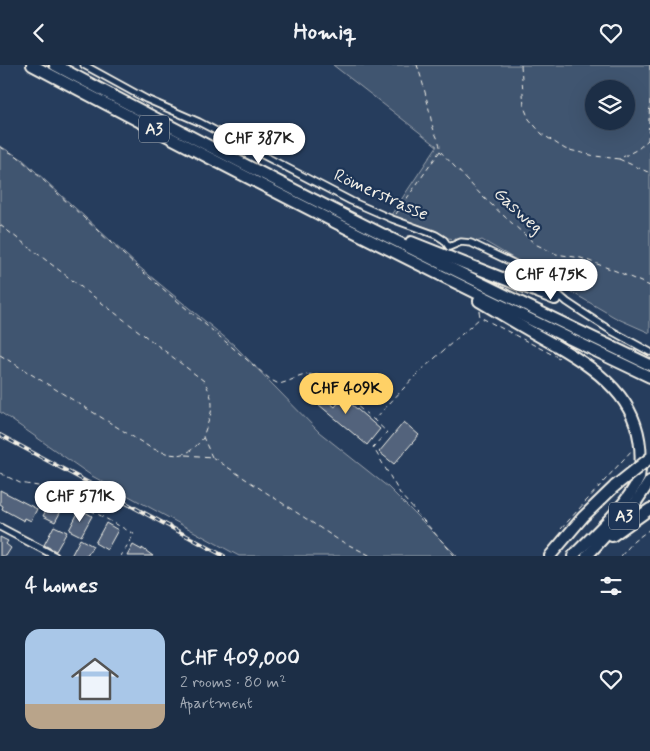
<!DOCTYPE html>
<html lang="en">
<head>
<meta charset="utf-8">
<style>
	:root { --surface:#1c2e46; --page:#293a51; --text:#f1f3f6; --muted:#a0a8b3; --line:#3a4a5f; --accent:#ffd166 }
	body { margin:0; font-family:Mynerve,sans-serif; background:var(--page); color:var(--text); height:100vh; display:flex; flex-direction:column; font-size:19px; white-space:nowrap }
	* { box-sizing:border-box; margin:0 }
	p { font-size:16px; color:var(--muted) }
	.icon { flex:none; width:28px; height:28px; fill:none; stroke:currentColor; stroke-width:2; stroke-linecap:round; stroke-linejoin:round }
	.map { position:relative; height:491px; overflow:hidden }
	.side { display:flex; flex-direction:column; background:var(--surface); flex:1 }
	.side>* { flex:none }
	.controls { position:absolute; left:585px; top:15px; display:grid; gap:10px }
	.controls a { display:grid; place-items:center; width:50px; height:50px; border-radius:50%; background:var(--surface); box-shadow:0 5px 20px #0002,0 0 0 1px var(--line); font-size:25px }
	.price { position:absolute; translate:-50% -42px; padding:0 11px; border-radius:18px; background:#fff; color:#222; font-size:16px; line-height:32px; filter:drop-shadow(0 1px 2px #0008) }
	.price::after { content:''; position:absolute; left:50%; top:30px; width:15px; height:11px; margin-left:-8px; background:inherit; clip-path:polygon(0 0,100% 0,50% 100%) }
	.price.current { background:var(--accent); color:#111 }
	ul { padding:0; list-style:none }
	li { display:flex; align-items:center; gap:15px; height:125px; padding:0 25px }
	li+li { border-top:1px solid var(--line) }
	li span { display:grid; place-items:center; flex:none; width:140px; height:100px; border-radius:15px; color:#555 }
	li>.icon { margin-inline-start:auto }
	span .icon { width:60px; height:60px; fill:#fffc; stroke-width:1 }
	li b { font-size:21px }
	h2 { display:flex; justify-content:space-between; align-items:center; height:60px; padding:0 25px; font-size:21px }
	header { display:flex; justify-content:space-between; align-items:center; height:65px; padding:0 25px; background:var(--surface); font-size:22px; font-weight:700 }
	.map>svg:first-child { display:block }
	.green { fill:#40546f; stroke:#9aa2ac; fill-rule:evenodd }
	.building { fill:#52647b; stroke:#f4f1e8 }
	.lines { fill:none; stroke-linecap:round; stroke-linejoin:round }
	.highway-tunnel { stroke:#455872; stroke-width:10; stroke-dasharray:10 5; stroke-linecap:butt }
	.street-casing { stroke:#f4f1e8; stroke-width:9 }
	.highway-casing { stroke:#f4f1e8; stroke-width:14 }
	.path { stroke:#f4f1e8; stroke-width:1; stroke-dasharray:5 4; stroke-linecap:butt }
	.street { stroke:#1d3557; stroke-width:5.5 }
	.highway { stroke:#1d3557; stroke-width:10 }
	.rail-casing { stroke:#f4f1e8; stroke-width:4 }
	.rail { stroke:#1d3557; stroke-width:2; stroke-dasharray:5.5; stroke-linecap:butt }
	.highway-bridge-casing { stroke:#f4f1e8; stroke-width:14; stroke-linecap:butt }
	.highway-bridge { stroke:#1d3557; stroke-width:10 }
	.labels { text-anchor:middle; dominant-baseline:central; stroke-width:4.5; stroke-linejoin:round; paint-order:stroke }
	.shield { fill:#1d3557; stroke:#b4b9bc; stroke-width:1 }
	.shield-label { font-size:16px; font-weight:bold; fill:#f4f1e8 }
	.street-label { font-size:18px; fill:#f4f1e8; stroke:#1d3557 }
</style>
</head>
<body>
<header><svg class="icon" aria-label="back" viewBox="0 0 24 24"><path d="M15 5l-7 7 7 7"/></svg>Homiq<svg class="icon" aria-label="heart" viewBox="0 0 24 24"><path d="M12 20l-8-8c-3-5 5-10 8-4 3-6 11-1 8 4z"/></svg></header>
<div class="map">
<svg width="650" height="491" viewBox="0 0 650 491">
	<rect width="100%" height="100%" fill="#263d5d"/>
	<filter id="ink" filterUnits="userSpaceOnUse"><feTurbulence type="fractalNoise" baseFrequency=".02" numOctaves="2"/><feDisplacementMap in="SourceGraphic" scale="10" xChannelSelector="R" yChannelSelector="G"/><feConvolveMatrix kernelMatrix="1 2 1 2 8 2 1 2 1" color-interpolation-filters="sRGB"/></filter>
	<g filter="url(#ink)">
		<!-- green -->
		<g class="green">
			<path d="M333,0H650V268L616,253L482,175L476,177L448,173L435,165L391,150L437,81ZM594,24H626V56H594Z"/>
			<polygon points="0,81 22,94 138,201 234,280 319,367 388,422 457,491 239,491 92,411 0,347"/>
		</g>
		<!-- building -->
		<g class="building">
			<polygon points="315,315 323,322 318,328 335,342 343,332 380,364 367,380 312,334 313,333 305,326"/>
			<polygon points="404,357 419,370 394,399 379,387"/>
			<polygon points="0,425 37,444 31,456 25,453 24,456 2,444 3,441 0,439"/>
			<polygon points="54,430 66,437 55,457 43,451"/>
			<polygon points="80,444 92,451 81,471 69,465"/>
			<polygon points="106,458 118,465 107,485 95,478"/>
			<polygon points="54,461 67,467 56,486 44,480"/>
			<polygon points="0,472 8,476 6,479 11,483 6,491 0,491"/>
			<polygon points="80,474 93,481 87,491 71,491"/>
			<polygon points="133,480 142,485 142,483 153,491 127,491"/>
		</g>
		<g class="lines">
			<!-- highway-tunnel -->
			<polyline class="highway-tunnel" points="623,271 640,290 650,308"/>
			<defs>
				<g id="street">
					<polyline points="84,0 146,34 199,57 351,136 392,154 436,170 444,175 449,182 461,177 471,178 534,208 567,237 582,247 610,265 650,287"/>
					<polyline points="0,462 55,491"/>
				</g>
				<g id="highway">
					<path d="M32,0C236,108 441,213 650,312"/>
					<path d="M55,0C251,105 449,204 650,300"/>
					<polyline points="411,177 555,234"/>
					<path d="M479,236C504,251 529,266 555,280C605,309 650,342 639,413C625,443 596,467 573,491"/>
					<polyline points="612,471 650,444"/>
					<polyline points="550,491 583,452 615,421"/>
					<polyline points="587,491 636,437 650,416"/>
				</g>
			</defs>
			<!-- street casing -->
			<use href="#street" class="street-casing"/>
			<!-- highway casing -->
			<use href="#highway" class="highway-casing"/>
			<!-- path -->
			<g class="path">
				<polyline points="521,0 524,42 529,54 542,69 565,84 595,91 619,94 638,84 648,75"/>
				<polyline points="650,0 650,8"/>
				<polyline points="650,35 648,75 650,83"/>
				<path d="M0,82L17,91L28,101L137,202L271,315L279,319C296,315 303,306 321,311L374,355"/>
				<polyline points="440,86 483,132 535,179 556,189 581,193 616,206 650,221"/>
				<polyline points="619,94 650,108"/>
				<path d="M396,149L440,86C441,76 434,69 432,59C428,39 424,20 417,0"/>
				<path d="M0,160L204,316C218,341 211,347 203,372L212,392"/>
				<polyline points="479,246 480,252 561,294"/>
				<path d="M0,290L151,383C175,392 186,395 203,373"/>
				<polyline points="186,390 212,392 337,474 371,491"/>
				<polyline points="0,408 20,418 50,423 134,469 121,491"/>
				<polyline points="561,464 632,385"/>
				<polyline points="455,491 401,430 373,382 387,367 374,355 417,309 480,253"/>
				<polyline points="621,491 634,476 650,464"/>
			</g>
			<!-- street -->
			<use href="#street" class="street"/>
			<!-- highway -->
			<use href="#highway" class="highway"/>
			<defs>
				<polyline id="rail" points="0,370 224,491"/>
			</defs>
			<!-- rail casing -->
			<use href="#rail" class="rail-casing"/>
			<!-- rail -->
			<use href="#rail" class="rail"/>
			<defs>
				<polyline id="highway-bridge" points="615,421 650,393"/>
			</defs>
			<!-- highway-bridge casing -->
			<use href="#highway-bridge" class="highway-bridge-casing"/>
			<!-- highway-bridge -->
			<use href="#highway-bridge" class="highway-bridge"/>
		</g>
	</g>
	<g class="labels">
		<!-- shield labels -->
		<g class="shield">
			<rect x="139" y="50.5" width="30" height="27" rx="4"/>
			<rect x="609" y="437.5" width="30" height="27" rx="4"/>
		</g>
		<g class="shield-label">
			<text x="154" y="64">A3</text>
			<text x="624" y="451">A3</text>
		</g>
		<!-- street labels -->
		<g class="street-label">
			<text transform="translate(381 130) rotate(24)">Römerstrasse</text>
			<text transform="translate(518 146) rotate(42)">Gasweg</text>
		</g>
	</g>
</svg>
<div class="controls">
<a><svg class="icon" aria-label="layers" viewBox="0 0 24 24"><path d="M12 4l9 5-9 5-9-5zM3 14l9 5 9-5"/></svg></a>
</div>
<b class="price" style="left:259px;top:100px">CHF 387K</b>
<b class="price" style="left:551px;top:236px">CHF 475K</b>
<b class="price current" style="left:346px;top:350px">CHF 409K</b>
<b class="price" style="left:80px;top:458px">CHF 571K</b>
</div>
<section class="side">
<h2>4 homes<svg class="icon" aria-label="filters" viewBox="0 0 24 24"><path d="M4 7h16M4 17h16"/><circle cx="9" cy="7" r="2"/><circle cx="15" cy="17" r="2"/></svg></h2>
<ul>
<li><span style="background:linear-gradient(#a9c7e8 75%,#b9a48a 0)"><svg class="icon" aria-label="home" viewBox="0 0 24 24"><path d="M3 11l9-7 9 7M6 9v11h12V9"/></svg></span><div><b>CHF 409,000</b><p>2 rooms · 80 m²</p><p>Apartment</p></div><svg class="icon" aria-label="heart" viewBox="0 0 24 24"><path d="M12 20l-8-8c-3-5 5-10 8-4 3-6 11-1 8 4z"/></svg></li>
</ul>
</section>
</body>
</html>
